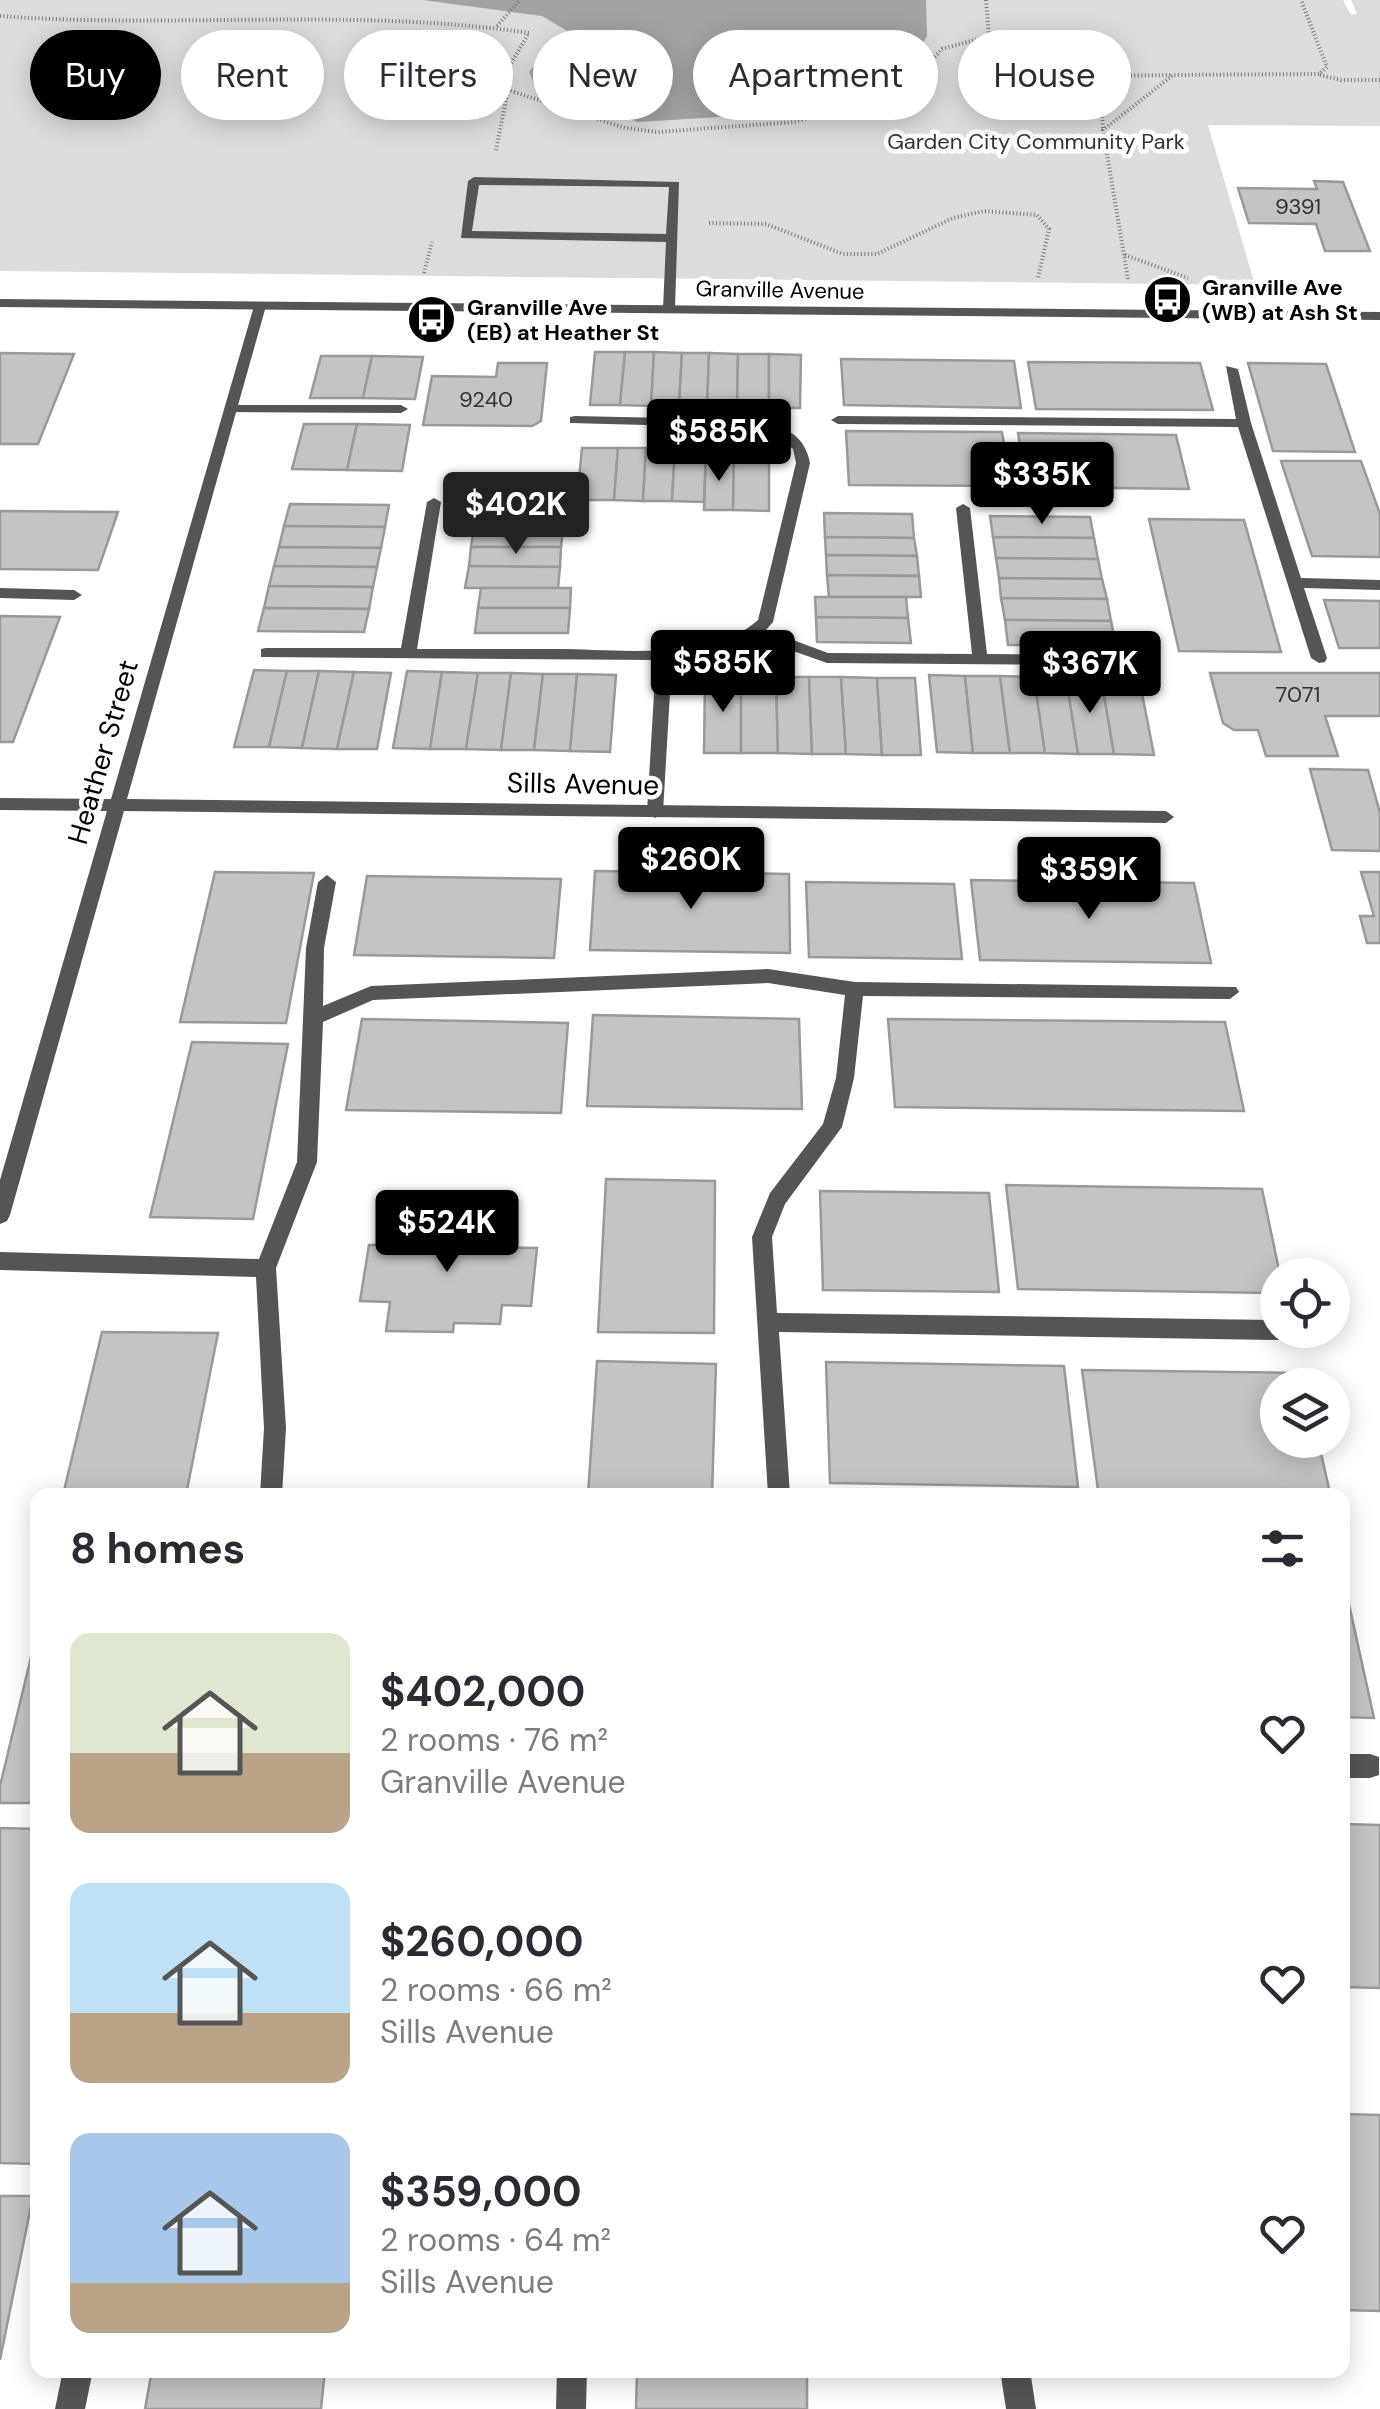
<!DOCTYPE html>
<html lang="en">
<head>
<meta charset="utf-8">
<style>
	:root { --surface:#fff; --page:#f7f7f7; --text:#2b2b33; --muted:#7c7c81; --accent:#000 }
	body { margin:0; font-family:"DM Sans",sans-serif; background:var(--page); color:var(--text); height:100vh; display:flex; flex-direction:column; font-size:38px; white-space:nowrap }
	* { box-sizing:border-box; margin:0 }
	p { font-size:32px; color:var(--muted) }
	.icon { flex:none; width:55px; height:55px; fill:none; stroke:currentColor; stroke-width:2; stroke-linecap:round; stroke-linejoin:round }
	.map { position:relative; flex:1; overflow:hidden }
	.drawer { position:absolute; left:30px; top:1488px; width:1320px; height:890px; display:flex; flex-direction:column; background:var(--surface); border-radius:20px; box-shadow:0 5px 25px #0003 }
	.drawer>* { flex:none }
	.guide { position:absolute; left:30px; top:30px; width:1320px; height:90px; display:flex; gap:20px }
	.tools { position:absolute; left:1260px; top:1258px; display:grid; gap:20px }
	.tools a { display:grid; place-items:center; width:90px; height:90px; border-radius:50%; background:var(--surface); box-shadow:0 5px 25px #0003; font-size:50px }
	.price { position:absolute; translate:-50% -85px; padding:0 22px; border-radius:10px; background:var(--accent); color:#fff; font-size:32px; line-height:65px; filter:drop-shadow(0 2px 5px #0008) }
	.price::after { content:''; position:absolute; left:50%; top:60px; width:30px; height:22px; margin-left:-15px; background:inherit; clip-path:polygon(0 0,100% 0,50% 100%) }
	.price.selected { background:#222; color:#fff }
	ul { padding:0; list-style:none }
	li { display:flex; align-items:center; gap:30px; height:250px; padding:0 40px }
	li span { display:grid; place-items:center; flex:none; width:280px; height:200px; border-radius:20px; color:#555 }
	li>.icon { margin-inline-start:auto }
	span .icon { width:120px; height:120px; fill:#fffc; stroke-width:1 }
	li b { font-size:42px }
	h2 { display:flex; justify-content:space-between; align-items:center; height:120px; padding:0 40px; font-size:42px }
	.tag { padding:0 35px; border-radius:45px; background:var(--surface); box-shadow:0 5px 25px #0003; font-size:35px; line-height:90px }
	.tag.selected { background:var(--accent); color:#fff }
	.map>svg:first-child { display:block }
	.green { fill:#dcdcdc }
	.water { fill:#a3a3a3 }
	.building { fill:#c4c4c4; stroke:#999; stroke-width:2.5 }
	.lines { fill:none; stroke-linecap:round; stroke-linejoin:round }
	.path { stroke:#777; stroke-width:4; stroke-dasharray:1 2.5; stroke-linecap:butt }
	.service { fill:#555; fill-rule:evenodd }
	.minor { fill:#555; fill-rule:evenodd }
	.tertiary { fill:#555; fill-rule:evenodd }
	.labels { text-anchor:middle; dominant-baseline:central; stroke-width:9; stroke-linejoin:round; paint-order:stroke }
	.far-park-label { font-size:22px; fill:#333; stroke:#fff }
	.number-label { font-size:22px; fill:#313131 }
	.far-poi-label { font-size:22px; font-weight:bold; fill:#000; stroke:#fff; text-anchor:start }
	.far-street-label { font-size:22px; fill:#000; stroke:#fff }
	.street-label { font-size:28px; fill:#000; stroke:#fff }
</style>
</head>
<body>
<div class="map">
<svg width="1380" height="2409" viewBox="0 0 1380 2409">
	<rect width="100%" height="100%" fill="#fff"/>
	<!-- green -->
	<polygon class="green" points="0,0 1343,0 1351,15 1357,14 1351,0 1380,0 1380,126 1208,125 1255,285 0,271"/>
	<!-- water -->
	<polygon class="water" points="423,0 926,0 927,36 915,58 888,80 801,112 638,122 535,86 529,72 541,57 569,41 569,32 542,16"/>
	<!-- building -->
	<g class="building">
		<polygon points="1314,181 1343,182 1370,251 1325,251 1316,224 1249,223 1238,188 1317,189"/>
		<polygon points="595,352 625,352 620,405 590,405"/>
		<polygon points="625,352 654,352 651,406 620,405"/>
		<polygon points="654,352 682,353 679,406 651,406"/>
		<polygon points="0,353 74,354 38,444 0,444"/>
		<polygon points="682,353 709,353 707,407 679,406"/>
		<polygon points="709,353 738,354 737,407 707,407"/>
		<polygon points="738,354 769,354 769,408 737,407"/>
		<polygon points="769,354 801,355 800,408 769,408"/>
		<polygon points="321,356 372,356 363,398 310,398"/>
		<polygon points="372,356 423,357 415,399 363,398"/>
		<polygon points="841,359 1014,361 1021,408 844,405"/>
		<polygon points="1028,362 1200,363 1213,410 1036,409"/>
		<polygon points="498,363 547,363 541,421 532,426 423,425 432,376 496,377"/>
		<polygon points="1248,363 1326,364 1355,452 1273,451"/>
		<polygon points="304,424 357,424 347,470 292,469"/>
		<polygon points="357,424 410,425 402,471 347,470"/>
		<polygon points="846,431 1002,432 1011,486 849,485"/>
		<polygon points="1018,433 1176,435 1189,489 1027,487"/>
		<polygon points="582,448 618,448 614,500 577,500"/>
		<polygon points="618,448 646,448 643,501 614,500"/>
		<polygon points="646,448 675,448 672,501 643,501"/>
		<polygon points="675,448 706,449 704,502 672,501"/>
		<polygon points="706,457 734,458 733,510 704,510"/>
		<polygon points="734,458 769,458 769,511 733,510"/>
		<polygon points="1281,461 1361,461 1380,514 1380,557 1312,556"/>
		<polygon points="290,504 389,505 385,527 284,526"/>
		<polygon points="478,505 565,505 563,529 474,528"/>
		<polygon points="0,511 118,512 98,570 0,569"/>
		<polygon points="824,513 912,514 914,538 825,537"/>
		<polygon points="990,516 1090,517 1094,538 993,537"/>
		<polygon points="1149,519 1244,520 1281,652 1179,651"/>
		<polygon points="284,526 385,527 381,548 279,547"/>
		<polygon points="474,528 563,529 561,547 471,547"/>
		<polygon points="825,537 914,538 917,556 826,555"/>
		<polygon points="993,537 1094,538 1098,559 996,558"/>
		<polygon points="279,547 381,548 377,567 274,566"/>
		<polygon points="471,547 561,547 560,567 469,566"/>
		<polygon points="826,555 917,556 919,576 827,575"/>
		<polygon points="996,558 1098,559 1102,579 999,578"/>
		<polygon points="274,566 377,567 373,587 269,586"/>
		<polygon points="469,566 560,567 558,588 465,588"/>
		<polygon points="827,575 919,576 921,597 829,597"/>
		<polygon points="999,578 1102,579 1107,599 1001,598"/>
		<polygon points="269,586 373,587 369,609 264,608"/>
		<polygon points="481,588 571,588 570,608 478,608"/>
		<polygon points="815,597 906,597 908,618 816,617"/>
		<polygon points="1001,598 1107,599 1111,621 1005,620"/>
		<polygon points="1324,600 1380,601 1380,648 1339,648"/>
		<polygon points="264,608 369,609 364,632 258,631"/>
		<polygon points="478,608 570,608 568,633 475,633"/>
		<polygon points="0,616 60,617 13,742 0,742"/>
		<polygon points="816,617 908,618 911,643 817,642"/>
		<polygon points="1005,620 1111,621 1116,646 1008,645"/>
		<polygon points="254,670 287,671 269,747 234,747"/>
		<polygon points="287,671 319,671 302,748 269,747"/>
		<polygon points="319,671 354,672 337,749 302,748"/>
		<polygon points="407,671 442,672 430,749 393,748"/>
		<polygon points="354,672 391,673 377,749 337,749"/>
		<polygon points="442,672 478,673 466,749 430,749"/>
		<polygon points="478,673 511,673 501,750 466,749"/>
		<polygon points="511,673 543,674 534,750 501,750"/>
		<polygon points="1210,673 1380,673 1380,716 1325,716 1338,756 1266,756 1258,730 1234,730 1223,723"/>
		<polygon points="543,674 577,674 570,751 534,750"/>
		<polygon points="577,674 616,675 610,752 570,751"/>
		<polygon points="929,675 965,676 973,753 937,752"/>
		<polygon points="705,676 741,676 741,753 704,753"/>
		<polygon points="741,676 776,677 778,753 741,753"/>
		<polygon points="965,676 1000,676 1010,753 973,753"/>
		<polygon points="1000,676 1034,677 1045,753 1010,753"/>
		<polygon points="776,677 809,677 812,754 778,753"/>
		<polygon points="809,677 841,677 846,754 812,754"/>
		<polygon points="841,677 877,678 882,755 846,754"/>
		<polygon points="1034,677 1066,677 1078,754 1045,753"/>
		<polygon points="1066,677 1101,677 1114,754 1078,754"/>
		<polygon points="1101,677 1139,678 1154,755 1114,754"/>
		<polygon points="877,678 915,678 921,755 882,755"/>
		<polygon points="1310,769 1368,770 1380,813 1380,851 1332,850"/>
		<polygon points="595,871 789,874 790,953 590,950"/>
		<polygon points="215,872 314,873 286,1023 180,1022"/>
		<polygon points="1361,872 1380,872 1380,943 1367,943 1360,916 1374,916"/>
		<polygon points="367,876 561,879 554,958 354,955"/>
		<polygon points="971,880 1194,883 1211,963 980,960"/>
		<polygon points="806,882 954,884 962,959 809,957"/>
		<polygon points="593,1015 799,1019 802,1109 587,1106"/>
		<polygon points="362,1019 568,1023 561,1113 346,1110"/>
		<polygon points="888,1019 1225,1022 1244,1111 895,1107"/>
		<polygon points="192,1042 288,1044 253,1219 150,1217"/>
		<polygon points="606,1179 715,1181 714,1333 598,1332"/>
		<polygon points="1006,1185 1262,1189 1280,1275 1278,1293 1018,1289"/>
		<polygon points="820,1191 989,1193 999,1292 823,1290"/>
		<polygon points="403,1215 488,1217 485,1247 537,1248 531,1306 502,1305 500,1324 454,1323 453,1332 386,1331 390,1302 360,1301 369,1245 399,1245"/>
		<polygon points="102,1332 218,1333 186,1495 63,1495"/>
		<polygon points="597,1361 716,1364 712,1495 588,1495"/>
		<polygon points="826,1362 1064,1366 1078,1487 830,1483"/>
		<polygon points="1082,1370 1303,1373 1305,1385 1278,1385 1278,1440 1318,1440 1330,1493 1098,1490"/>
		<polygon points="1342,1577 1343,1577 1374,1718 1342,1717"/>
		<polygon points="38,1628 38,1803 0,1803 0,1786"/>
		<polygon points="1342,1824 1380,1825 1380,1988 1342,1987"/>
		<polygon points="0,1828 38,1829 38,2164 0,2163"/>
		<polygon points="1342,2114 1380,2115 1380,2311 1342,2310"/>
		<polygon points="0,2196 33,2196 0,2360"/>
		<polygon points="152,2370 325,2370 321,2409 145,2409"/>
		<polygon points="637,2370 807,2370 807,2409 636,2409"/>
	</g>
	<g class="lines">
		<!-- path -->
		<g class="path">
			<polyline points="986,0 989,36 1099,76"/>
			<path d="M0,16C176,29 354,7 529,33L509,67L508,90L625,128L658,132L794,122L866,103L918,75L942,49L989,36"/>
			<polyline points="497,26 520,0"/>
			<polyline points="1320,75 1341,80 1380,80"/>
			<polyline points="1103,128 1099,76 1173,75"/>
			<polyline points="496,150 508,90"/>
			<polyline points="709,223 766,224 843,254 877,254 953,218 984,211 1037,215 1049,229 1038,278"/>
			<polyline points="1125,255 1188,278"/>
			<polyline points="424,273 432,242"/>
			<polyline points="1128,279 1103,130 1173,75 1319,74 1327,67 1301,0"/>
		</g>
		<!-- service -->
		<g class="service">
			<path d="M474,177L679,182L675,309L669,313L663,309L666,242L461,238L468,181ZM479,185L669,187L666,234L472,231Z"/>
			<polygon points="1226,366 1238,369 1251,423 1301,578 1380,580 1380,590 1304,588 1327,658 1325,662 1319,663 1311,658 1238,427 838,424 831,420 838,416 1236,419"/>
			<polygon points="233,405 401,405 408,409 401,413 228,412 228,406"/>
			<path d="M575,416L759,420C785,427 805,435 810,463L773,622L766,630L828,653L972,654L956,508L963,504L970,508L987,654L1080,655L1088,660L1080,665L827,663L756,638L718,652L672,659L663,812L655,818L647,812L656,660L261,657V649L266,648H401L427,502L434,498L441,502L417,649C463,649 509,649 556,649C614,649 713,662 758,620L796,463L793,449L772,433L758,428L570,423V417Z"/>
			<polygon points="0,588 74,590 82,595 74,600 0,598"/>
			<polygon points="327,875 336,882 324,948 323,1006 371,986 768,969 855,982 1236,987 1239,992 1230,999 863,996 854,1078 842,1127 785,1204 772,1237 777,1313 1278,1320 1278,1330 1289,1330 1285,1337 1278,1340 779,1332 790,1495 768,1495 752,1237 770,1193 823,1124 836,1078 845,995 768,983 373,1000 323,1022 317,1162 276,1268 286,1428 282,1495 260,1495 264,1428 256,1277 0,1270 0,1252 259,1259 297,1162 306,948 318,882"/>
			<polygon points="1342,1754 1370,1754 1379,1757 1379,1775 1370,1778 1342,1778"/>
			<polygon points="63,2370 93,2370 85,2409 55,2409"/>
			<polygon points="557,2370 587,2370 586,2409 556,2409"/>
			<polygon points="1000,2370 1030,2370 1036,2409 1006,2409"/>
		</g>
		<!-- minor -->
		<polygon class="minor" points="260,302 266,306 127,799 1166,811 1174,817 1166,823 124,811 10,1215 7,1221 0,1224 0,1180 107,811 0,810 0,798 111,799 254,306"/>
		<!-- tertiary -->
		<polygon class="tertiary" points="0,299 1380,312 1380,320 0,307"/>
	</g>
	<!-- icons -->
	<defs>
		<symbol id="bus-disc" viewBox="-11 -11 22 22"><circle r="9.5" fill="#000" stroke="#fff"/><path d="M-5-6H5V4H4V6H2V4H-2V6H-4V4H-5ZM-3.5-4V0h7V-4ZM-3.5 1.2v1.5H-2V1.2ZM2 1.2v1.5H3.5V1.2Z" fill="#fff"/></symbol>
	</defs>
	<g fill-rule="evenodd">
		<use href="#bus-disc" x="1140" y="272" width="55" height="55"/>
		<use href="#bus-disc" x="404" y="292" width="55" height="55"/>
	</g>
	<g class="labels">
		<!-- far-park labels -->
		<g class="far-park-label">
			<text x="1036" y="141">Garden City Community Park</text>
		</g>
		<!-- number labels -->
		<g class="number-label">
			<text x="1298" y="206">9391</text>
			<text x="486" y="399">9240</text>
			<text x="1298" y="694">7071</text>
		</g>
		<!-- far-poi labels -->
		<g class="far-poi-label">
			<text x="1202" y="287">Granville Ave<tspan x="1202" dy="25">(WB) at Ash St</tspan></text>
			<text x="467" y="307">Granville Ave<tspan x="467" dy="25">(EB) at Heather St</tspan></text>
		</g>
		<!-- far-street labels -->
		<g class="far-street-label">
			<text transform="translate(780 290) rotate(1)">Granville Avenue</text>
		</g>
		<!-- street labels -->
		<g class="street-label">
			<text transform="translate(103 752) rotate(-74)">Heather Street</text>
			<text transform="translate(583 784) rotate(1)">Sills Avenue</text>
		</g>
	</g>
</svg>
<div class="tools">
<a><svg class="icon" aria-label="locate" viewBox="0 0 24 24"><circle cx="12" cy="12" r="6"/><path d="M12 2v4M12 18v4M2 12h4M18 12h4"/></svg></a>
<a><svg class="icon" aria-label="layers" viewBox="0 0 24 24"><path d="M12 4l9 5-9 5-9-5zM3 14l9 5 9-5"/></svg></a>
</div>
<b class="price" style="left:719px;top:484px">$585K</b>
<b class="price" style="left:1042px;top:527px">$335K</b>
<b class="price selected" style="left:516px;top:557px">$402K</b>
<b class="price" style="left:723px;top:715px">$585K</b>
<b class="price" style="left:1090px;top:716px">$367K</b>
<b class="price" style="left:691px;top:912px">$260K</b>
<b class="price" style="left:1089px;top:922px">$359K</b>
<b class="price" style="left:447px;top:1275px">$524K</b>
<div class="guide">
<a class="tag selected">Buy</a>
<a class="tag">Rent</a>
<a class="tag">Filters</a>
<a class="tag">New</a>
<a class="tag">Apartment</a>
<a class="tag">House</a>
</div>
<section class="drawer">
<h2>8 homes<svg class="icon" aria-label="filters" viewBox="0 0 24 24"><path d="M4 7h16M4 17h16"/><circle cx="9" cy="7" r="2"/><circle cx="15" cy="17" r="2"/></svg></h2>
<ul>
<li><span style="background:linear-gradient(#dfe7d0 60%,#b9a48a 0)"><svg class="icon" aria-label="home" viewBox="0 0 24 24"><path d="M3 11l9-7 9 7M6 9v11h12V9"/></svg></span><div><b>$402,000</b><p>2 rooms · 76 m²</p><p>Granville Avenue</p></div><svg class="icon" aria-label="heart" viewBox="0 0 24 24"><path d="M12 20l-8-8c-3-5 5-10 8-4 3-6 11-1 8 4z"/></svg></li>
<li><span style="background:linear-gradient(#bfe0f5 65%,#b9a48a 0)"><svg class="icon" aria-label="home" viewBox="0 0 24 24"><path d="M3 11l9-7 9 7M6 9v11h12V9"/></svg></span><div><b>$260,000</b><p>2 rooms · 66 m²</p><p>Sills Avenue</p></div><svg class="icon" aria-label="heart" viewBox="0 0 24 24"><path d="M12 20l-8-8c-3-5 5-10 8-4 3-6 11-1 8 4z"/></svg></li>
<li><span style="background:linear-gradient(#a9c7e8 75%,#b9a48a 0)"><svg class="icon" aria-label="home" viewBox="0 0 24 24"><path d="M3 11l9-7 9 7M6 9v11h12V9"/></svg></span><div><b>$359,000</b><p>2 rooms · 64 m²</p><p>Sills Avenue</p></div><svg class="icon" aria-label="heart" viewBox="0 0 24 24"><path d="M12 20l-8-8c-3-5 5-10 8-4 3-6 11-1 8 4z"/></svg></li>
</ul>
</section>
</div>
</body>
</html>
